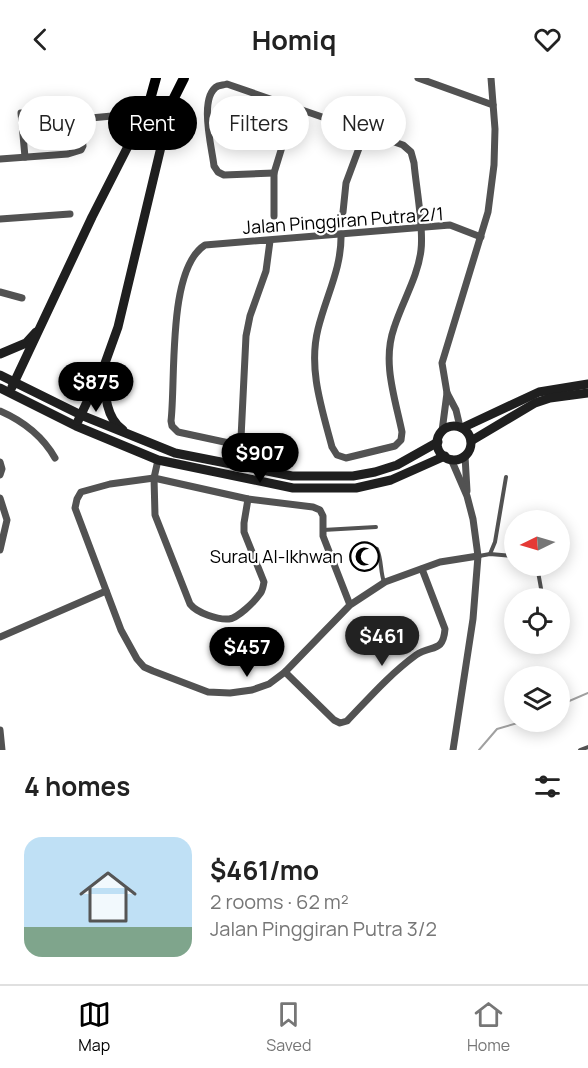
<!DOCTYPE html>
<html lang="en">
<head>
<meta charset="utf-8">
<style>
	:root { --surface:#fff; --page:#f6f6f6; --text:#222; --muted:#767676; --line:#e0e0e0; --accent:#000 }
	body { margin:0; font-family:Manrope,sans-serif; background:var(--page); color:var(--text); height:100vh; display:flex; flex-direction:column; font-size:22px; white-space:nowrap }
	* { box-sizing:border-box; margin:0 }
	p { font-size:20px; color:var(--muted) }
	.icon { flex:none; width:33px; height:33px; fill:none; stroke:currentColor; stroke-width:2; stroke-linecap:round; stroke-linejoin:round }
	.map { position:relative; height:672px; overflow:hidden }
	.sheet { display:flex; flex-direction:column; background:var(--surface); flex:1 }
	.sheet>* { flex:none }
	.hud { position:absolute; left:18px; top:18px; width:552px; height:54px; display:flex; gap:12px }
	.needle { width:39px; rotate:265deg }
	.buttons { position:absolute; left:504px; top:432px; display:grid; gap:12px }
	.buttons a { display:grid; place-items:center; width:66px; height:66px; border-radius:50%; background:var(--surface); box-shadow:0 3px 15px #0003; font-size:30px }
	.price { position:absolute; translate:-50% -51px; padding:0 14px; border-radius:21px; background:var(--accent); color:#fff; font-size:20px; line-height:39px; filter:drop-shadow(0 2px 3px #0008) }
	.price::after { content:''; position:absolute; left:50%; top:36px; width:18px; height:14px; margin-left:-9px; background:inherit; clip-path:polygon(0 0,100% 0,50% 100%) }
	.price.selected { background:#222; color:#fff }
	ul { padding:0; list-style:none }
	li { display:flex; align-items:center; gap:18px; height:150px; padding:0 24px }
	li+li { border-top:2px solid var(--line) }
	li span { display:grid; place-items:center; flex:none; width:168px; height:120px; border-radius:18px; color:#555 }
	li>.icon { margin-inline-start:auto }
	span .icon { width:72px; height:72px; fill:#fffc; stroke-width:1 }
	li b { font-size:26px }
	h2 { display:flex; justify-content:space-between; align-items:center; height:72px; padding:0 24px; font-size:26px }
	.chip { padding:0 21px; border-radius:27px; background:var(--surface); box-shadow:0 3px 15px #0003; font-size:21px; line-height:54px }
	.chip.selected { background:var(--accent); color:#fff }
	header { display:flex; justify-content:space-between; align-items:center; height:78px; padding:0 24px; background:var(--surface); font-size:27px; font-weight:700 }
	.menu { display:flex; justify-content:space-around; align-items:center; height:84px; border-top:2px solid var(--line); background:var(--surface); font-size:16px; color:var(--muted) }
	.menu a { display:grid; justify-items:center; gap:3px }
	.menu .selected { color:var(--accent) }
	.map>svg:first-child { display:block }
	.lines { fill:none; stroke-linecap:round; stroke-linejoin:round }
	.stream { stroke:#a0a0a0; stroke-width:2 }
	.lane { stroke:#525252; stroke-width:4 }
	.street { stroke:#525252; stroke-width:7 }
	.secondary { stroke:#1f1f1f; stroke-width:9 }
	.primary { stroke:#000; stroke-width:10 }
	.labels { text-anchor:middle; dominant-baseline:central; stroke-width:4.5; stroke-linejoin:round; paint-order:stroke }
	.street-label { font-size:18px; fill:#000; stroke:#fff }
	.poi-label { font-size:18px; fill:#000; stroke:#fff; text-anchor:end }
</style>
</head>
<body>
<header><svg class="icon" aria-label="back" viewBox="0 0 24 24"><path d="M15 5l-7 7 7 7"/></svg>Homiq<svg class="icon" aria-label="heart" viewBox="0 0 24 24"><path d="M12 20l-8-8c-3-5 5-10 8-4 3-6 11-1 8 4z"/></svg></header>
<div class="map">
<svg width="588" height="672" viewBox="0 0 588 672">
	<rect width="100%" height="100%" fill="#fff"/>
	<g class="lines">
		<!-- stream -->
		<g class="stream">
			<polyline points="560,627 588,615"/>
			<polyline points="479,672 497,651 521,644"/>
		</g>
		<!-- lane -->
		<g class="lane">
			<polyline points="323,452 376,449"/>
			<path d="M362,471L371,469L377,471C382,482 380,493 384,504"/>
			<polyline points="490,476 495,464 506,399"/>
			<polyline points="479,478 490,476 514,478"/>
			<polyline points="537,488 542,516"/>
			<polyline points="580,672 588,669"/>
		</g>
		<!-- street -->
		<g class="street">
			<polyline points="418,0 493,27"/>
			<polyline points="21,35 25,79"/>
			<polyline points="80,41 112,38"/>
			<polyline points="0,81 68,76 81,72 83,68 79,29"/>
			<path d="M274,95L224,97L218,94L214,88C212,70 198,18 218,8C220,7 224,7 227,6L403,67L411,74L414,85C416,109 424,149 421,172C418,199 402,224 394,250C382,284 395,320 402,354L401,362L395,368L346,380L337,377L332,369C322,331 308,291 318,251C326,218 342,190 341,156"/>
			<polyline points="343,134 346,105 365,54"/>
			<polyline points="274,138 274,95 294,30"/>
			<polyline points="0,141 70,136"/>
			<path d="M270,163L266,193L250,238L246,258L241,360L234,365H229L178,354L172,348L171,343C176,301 167,191 205,167L450,147L481,159"/>
			<polyline points="0,214 22,220"/>
			<path d="M0,333C23,343 43,359 55,380"/>
			<polyline points="460,349 456,332 447,315 442,285 488,134 494,87 495,51 491,0"/>
			<polyline points="442,353 447,315"/>
			<polyline points="465,378 467,413"/>
			<polyline points="451,381 467,418 473,441 478,478 473,541 453,672"/>
			<path d="M158,382L154,400L155,437L190,526C197,535 218,542 229,541C238,540 254,524 259,517C263,513 263,508 264,504L244,454V445L248,421"/>
			<polyline points="0,384 2,391 0,397"/>
			<polyline points="0,420 7,442 0,472"/>
			<polyline points="350,527 323,458 323,438 320,432 313,429 248,421 154,400 110,406 81,414 77,421 75,430 121,552 137,581 144,589 153,593 208,614 230,615 252,612 269,606 285,594 350,527 385,504 440,484 478,478"/>
			<polyline points="0,559 106,513"/>
			<path d="M285,594L334,642L340,645L347,643C369,620 390,596 416,577C431,566 443,576 445,551L422,491"/>
			<polyline points="0,652 2,672"/>
		</g>
		<!-- secondary -->
		<g class="secondary">
			<polyline points="0,276 26,265 36,254"/>
			<path d="M104,290C105,311 104,339 123,352"/>
			<polyline points="0,297 81,337 175,375 292,398 353,398 375,394 397,387 438,364"/>
			<polyline points="12,309 92,139 150,25"/>
			<polyline points="0,310 76,348 158,382 293,410 356,410 391,402 445,378"/>
			<polyline points="78,343 104,288 118,249 172,23"/>
			<circle cx="454" cy="365" r="17"/>
			<polyline points="462,350 539,314 588,306"/>
			<polyline points="471,363 535,325 550,320 588,315"/>
		</g>
		<!-- primary -->
		<g class="primary">
			<polyline points="170,28 184,0"/>
			<polyline points="148,29 156,0"/>
		</g>
	</g>
	<!-- icons -->
	<defs>
		<symbol id="mosque-ring" viewBox="-11 -11 22 22"><circle r="9.5" fill="#fff" stroke="#000" stroke-width="1.5"/><path d="M3.5-4.9A6 6 0 1 0 3.5 4.9A5 5 0 1 1 3.5-4.9Z" fill="#000"/></symbol>
	</defs>
	<g fill-rule="evenodd">
		<use href="#mosque-ring" x="348" y="462" width="33" height="33"/>
	</g>
	<g class="labels">
		<!-- street labels -->
		<g class="street-label">
			<text transform="translate(343 142) rotate(-4)">Jalan Pinggiran Putra 2/1</text>
		</g>
		<!-- poi labels -->
		<g class="poi-label">
			<text x="343" y="478">Surau Al-Ikhwan</text>
		</g>
	</g>
</svg>
<div class="buttons">
<a><svg class="needle" viewBox="-14 -14 28 28"><path d="M0-13l5 13h-10z" fill="#e53935"/><path d="M0 13l5-13h-10z" fill="#767676"/></svg></a>
<a><svg class="icon" aria-label="locate" viewBox="0 0 24 24"><circle cx="12" cy="12" r="6"/><path d="M12 2v4M12 18v4M2 12h4M18 12h4"/></svg></a>
<a><svg class="icon" aria-label="layers" viewBox="0 0 24 24"><path d="M12 4l9 5-9 5-9-5zM3 14l9 5 9-5"/></svg></a>
</div>
<b class="price" style="left:96px;top:335px">$875</b>
<b class="price" style="left:260px;top:406px">$907</b>
<b class="price selected" style="left:382px;top:589px">$461</b>
<b class="price" style="left:247px;top:600px">$457</b>
<div class="hud">
<a class="chip">Buy</a>
<a class="chip selected">Rent</a>
<a class="chip">Filters</a>
<a class="chip">New</a>
</div>
</div>
<section class="sheet">
<h2>4 homes<svg class="icon" aria-label="filters" viewBox="0 0 24 24"><path d="M4 7h16M4 17h16"/><circle cx="9" cy="7" r="2"/><circle cx="15" cy="17" r="2"/></svg></h2>
<ul>
<li><span style="background:linear-gradient(#bfe0f5 75%,#7fa58c 0)"><svg class="icon" aria-label="home" viewBox="0 0 24 24"><path d="M3 11l9-7 9 7M6 9v11h12V9"/></svg></span><div><b>$461/mo</b><p>2 rooms · 62 m²</p><p>Jalan Pinggiran Putra 3/2</p></div></li>
</ul>
</section>
<nav class="menu">
<a class="selected"><svg class="icon" aria-label="map" viewBox="0 0 24 24"><path d="M3 6l6-2 6 2 6-2v14l-6 2-6-2-6 2zM9 4v14M15 6v14"/></svg>Map</a>
<a><svg class="icon" aria-label="saved" viewBox="0 0 24 24"><path d="M7 4h10v16l-5-4-5 4z"/></svg>Saved</a>
<a><svg class="icon" aria-label="home" viewBox="0 0 24 24"><path d="M3 11l9-7 9 7M6 9v11h12V9"/></svg>Home</a>
</nav>
</body>
</html>
